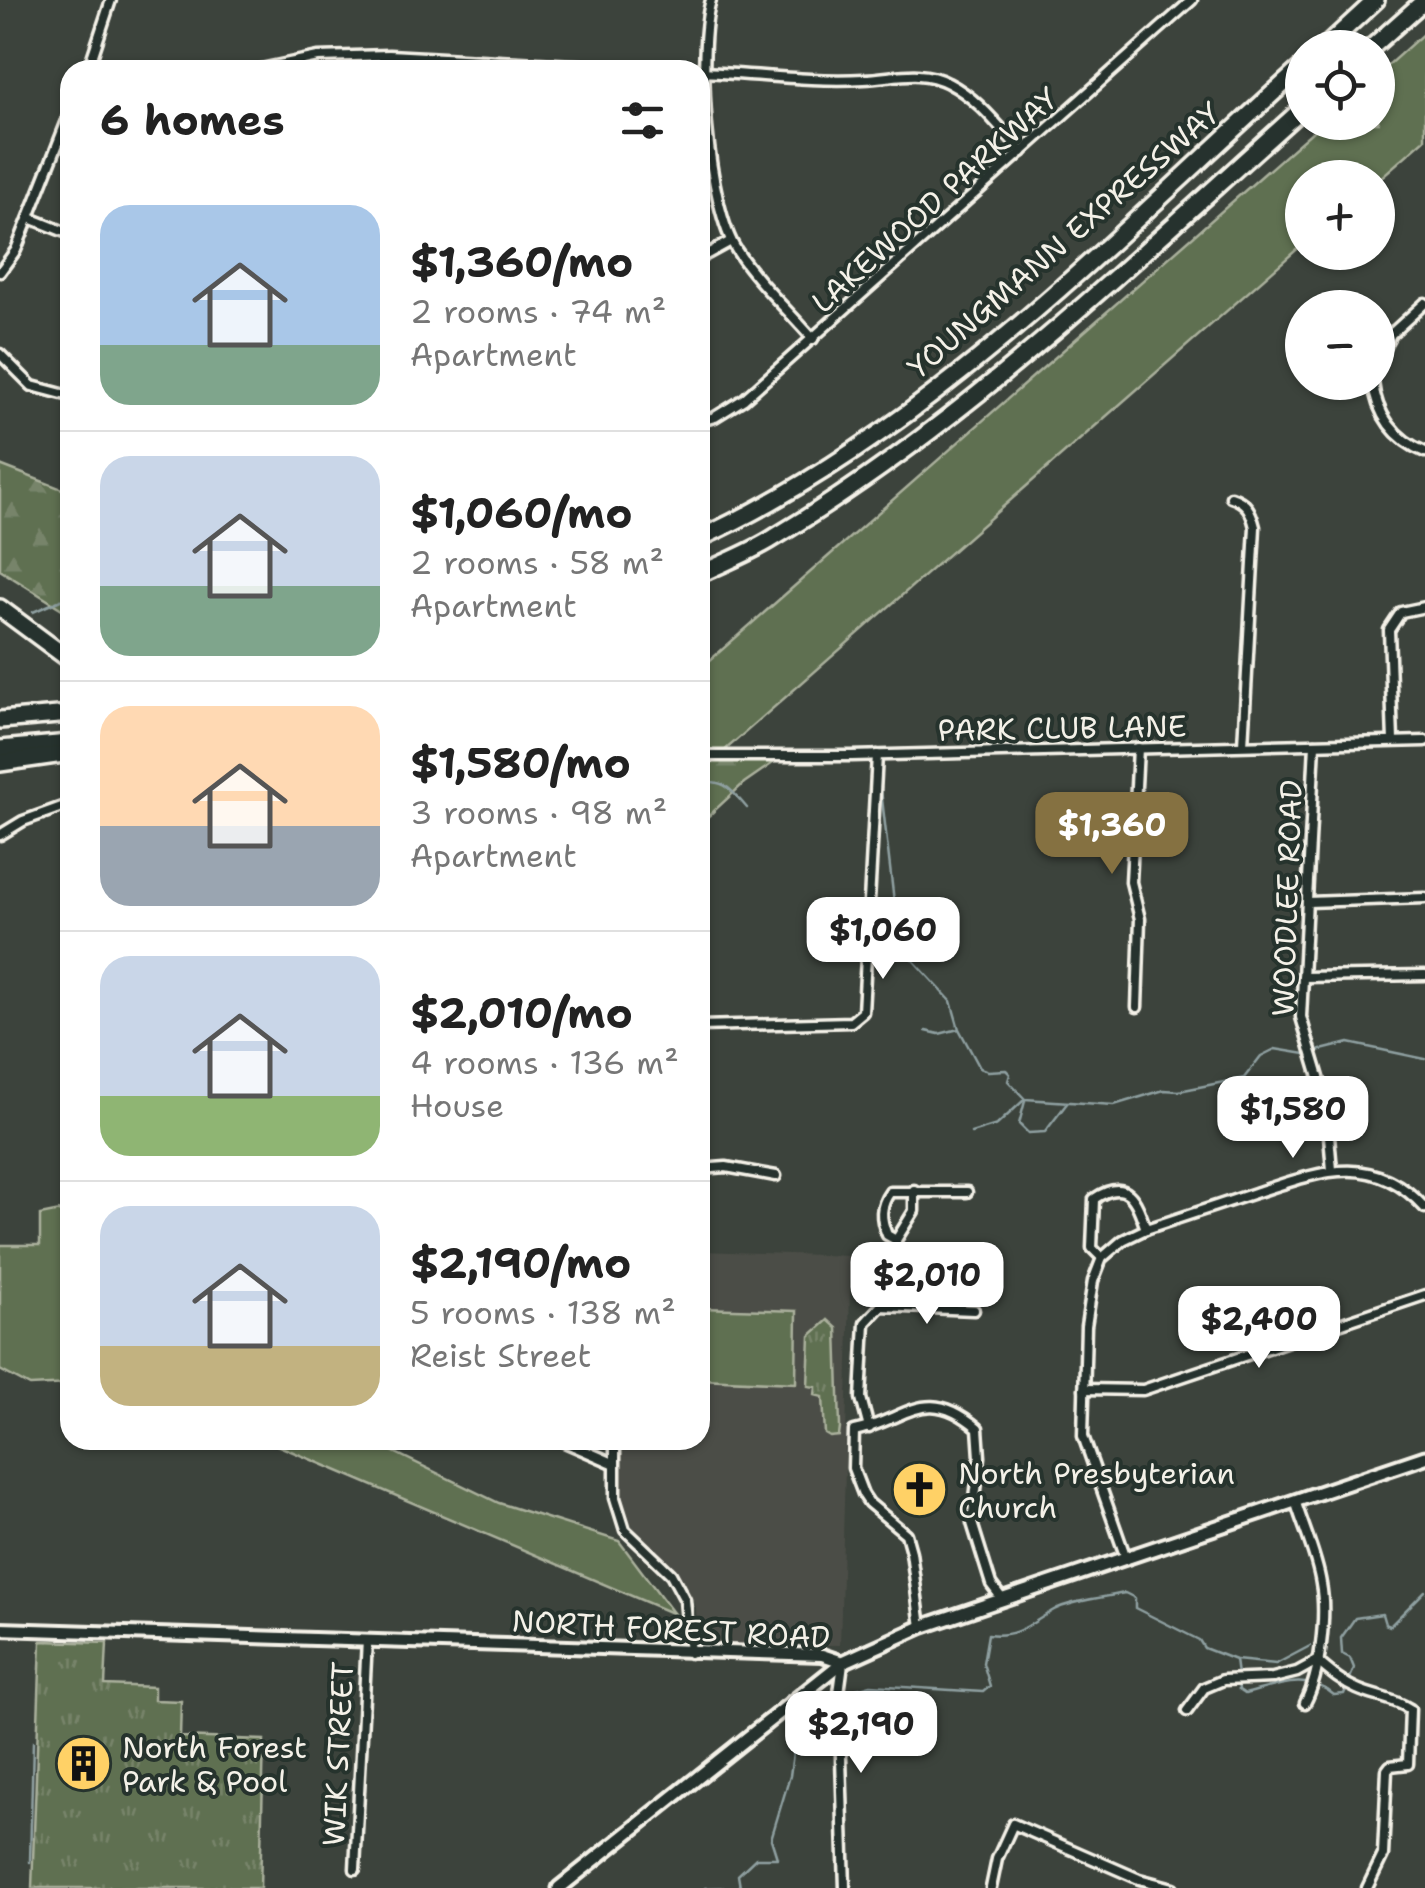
<!DOCTYPE html>
<html lang="en">
<head>
<meta charset="utf-8">
<style>
	:root { --surface:#fff; --page:#f6f6f6; --text:#222; --muted:#767676; --line:#e0e0e0; --accent:#857141 }
	body { margin:0; font-family:"Shantell Sans",sans-serif; background:var(--page); color:var(--text); height:100vh; display:flex; flex-direction:column; font-size:38px; white-space:nowrap }
	* { box-sizing:border-box; margin:0 }
	p { font-size:32px; color:var(--muted) }
	.icon { flex:none; width:55px; height:55px; fill:none; stroke:currentColor; stroke-width:2; stroke-linecap:round; stroke-linejoin:round }
	.map { position:relative; flex:1; overflow:hidden }
	.panel { position:absolute; left:60px; top:60px; width:650px; height:1390px; display:flex; flex-direction:column; background:var(--surface); border-radius:30px; box-shadow:0 2px 8px #0004 }
	.panel>* { flex:none }
	.tools { position:absolute; left:1285px; top:30px; display:grid; gap:20px }
	.tools a { display:grid; place-items:center; width:110px; height:110px; border-radius:50%; background:var(--surface); box-shadow:0 2px 8px #0004; font-size:50px }
	.price { position:absolute; translate:-50% -85px; padding:0 22px; border-radius:20px; background:#fff; color:#222; font-size:32px; line-height:65px; filter:drop-shadow(0 2px 5px #0008) }
	.price::after { content:''; position:absolute; left:50%; top:60px; width:30px; height:22px; margin-left:-15px; background:inherit; clip-path:polygon(0 0,100% 0,50% 100%) }
	.price.selected { background:var(--accent); color:#fff }
	ul { padding:0; list-style:none }
	li { display:flex; align-items:center; gap:30px; height:250px; padding:0 40px }
	li+li { border-top:2px solid var(--line) }
	li span { display:grid; place-items:center; flex:none; width:280px; height:200px; border-radius:30px; color:#555 }
	li>.icon { margin-inline-start:auto }
	span .icon { width:120px; height:120px; fill:#fffc; stroke-width:1 }
	li b { font-size:42px }
	h2 { display:flex; justify-content:space-between; align-items:center; height:120px; padding:0 40px; font-size:42px }
	.map>svg:first-child { display:block }
	.built { fill:#4c4e47 }
	.grass { fill:#5f6f51; stroke:#aab09c; stroke-width:2.5 }
	.forest { fill:url(#forest-firs); stroke:#aab09c; stroke-width:2.5 }
	.park { fill:url(#park-tufts); stroke:#aab09c; stroke-width:2.5 }
	.lines { fill:none; stroke-linecap:round; stroke-linejoin:round }
	.stream { stroke:#8fa0a1; stroke-width:2.5 }
	.minor-casing { stroke:#f4f1e8; stroke-width:15 }
	.tertiary-casing { stroke:#f4f1e8; stroke-width:18 }
	.secondary-casing { stroke:#f4f1e8; stroke-width:19 }
	.motorway-casing { stroke:#f4f1e8; stroke-width:22 }
	.minor { stroke:#26332d; stroke-width:8 }
	.tertiary { stroke:#26332d; stroke-width:10 }
	.secondary { stroke:#26332d; stroke-width:11 }
	.motorway { stroke:#26332d; stroke-width:15 }
	.labels { text-anchor:middle; dominant-baseline:central; stroke-width:8; stroke-linejoin:round; paint-order:stroke }
	.street-label { font-size:30px; fill:#f4f1e8; stroke:#26332d }
	.poi-label { font-size:30px; fill:#f4f1e8; stroke:#26332d; text-anchor:start }
</style>
</head>
<body>
<div class="map">
<svg width="1425" height="1888" viewBox="0 0 1425 1888">
	<defs>
		<pattern id="forest-firs" width="22" height="20" patternUnits="userSpaceOnUse" patternTransform="scale(2.5)"><rect width="22" height="20" fill="#5f6f51"/><path d="M5 1l3.5 6h-7zM16 11l3.5 6h-7z" fill="#77846a"/></pattern>
		<pattern id="park-tufts" width="24" height="20" patternUnits="userSpaceOnUse" patternTransform="scale(2.5)"><rect width="24" height="20" fill="#5f6f51"/><path d="M3 7l-1-3M5 7V3M7 7l1-3M15 17l-1-3M17 17v-4M19 17l1-3" fill="none" stroke="#77846a"/></pattern>
	</defs>
	<rect width="100%" height="100%" fill="#3c433c"/>
	<filter id="ink" filterUnits="userSpaceOnUse"><feTurbulence type="fractalNoise" baseFrequency=".01" numOctaves="2"/><feDisplacementMap in="SourceGraphic" scale="20" xChannelSelector="R" yChannelSelector="G"/><feConvolveMatrix kernelMatrix="1 2 1 2 8 2 1 2 1" color-interpolation-filters="sRGB"/></filter>
	<g filter="url(#ink)">
		<!-- built -->
		<polygon class="built" points="700,1251 851,1256 840,1645 698,1644 696,1607 687,1587 677,1571 635,1530 623,1511 620,1486 622,1440 700,1440"/>
		<!-- grass -->
		<g class="grass">
			<polygon points="1425,32 1425,139 1378,180 1378,178 1302,178 1302,245 700,772 700,669 1322,123 1378,122 1378,74"/>
			<polygon points="70,1209 70,1384 30,1386 0,1370 0,1245 40,1245 40,1215"/>
			<polygon points="700,1308 797,1311 796,1383 700,1379"/>
			<polygon points="265,1440 369,1440 499,1503 619,1541 674,1614"/>
		</g>
		<!-- forest -->
		<g class="forest">
			<polygon points="0,465 70,492 70,614 0,570"/>
			<polygon points="716,756 783,756 744,783 700,824 700,772"/>
		</g>
		<!-- park -->
		<g class="park">
			<polygon points="828,1320 837,1328 840,1428 839,1436 830,1437 825,1434 823,1397 815,1395 816,1387 808,1386 810,1336"/>
			<polygon points="41,1641 107,1643 105,1685 154,1687 154,1700 181,1701 180,1737 264,1740 260,1888 32,1888"/>
		</g>
		<g class="lines">
			<!-- stream -->
			<g class="stream">
				<polyline points="33,612 70,596"/>
				<path d="M700,783C725,778 732,791 747,808"/>
				<polyline points="881,790 899,945 951,1001 959,1029 980,1068 988,1071 1006,1070 1010,1074 1008,1081 1025,1099 1114,1105 1164,1090 1179,1091 1244,1078 1261,1056 1275,1049 1305,1054 1349,1043 1425,1059"/>
				<polyline points="926,1031 939,1034 959,1029"/>
				<polyline points="1025,1101 1019,1124 1028,1133 1045,1132 1068,1102"/>
				<polyline points="971,1133 997,1125 1024,1100"/>
				<polyline points="1236,1660 1276,1664 1310,1646"/>
				<path d="M853,1690L871,1685L983,1692L990,1686L983,1663L988,1634C1017,1638 1030,1624 1054,1610C1070,1601 1106,1597 1125,1593L1135,1598V1608L1199,1640L1204,1648L1235,1660L1239,1690L1245,1694C1276,1686 1307,1672 1334,1695L1344,1694L1354,1668L1350,1658L1342,1654L1341,1638L1355,1618L1382,1614L1385,1624L1390,1626L1425,1591"/>
				<polyline points="30,1862 33,1742"/>
				<polyline points="705,1888 740,1887 738,1875 756,1858 777,1858 771,1839 790,1776 795,1738 821,1717 822,1703"/>
			</g>
			<defs>
				<g id="minor">
					<path d="M711,0C696,51 707,206 737,251C758,283 788,310 813,339"/>
					<polyline points="88,70 111,0"/>
					<polyline points="256,70 318,57 389,55 666,70"/>
					<path d="M700,72C754,74 810,82 864,79C894,78 920,68 948,83C978,98 1000,128 1022,152"/>
					<polyline points="30,218 70,234"/>
					<polyline points="700,258 731,241"/>
					<polyline points="0,272 16,250 70,113"/>
					<polyline points="0,354 32,386 70,396"/>
					<polyline points="1378,358 1391,334 1425,303"/>
					<path d="M1373,382C1376,414 1395,440 1425,452"/>
					<polyline points="700,421 715,417 744,399 1192,0"/>
					<path d="M1231,497C1247,502 1251,511 1255,527L1243,745"/>
					<polyline points="1393,741 1389,630 1401,612 1425,607"/>
					<polyline points="1315,744 1301,1017 1326,1101 1332,1170"/>
					<polyline points="700,756 852,756 1425,741"/>
					<polyline points="0,835 23,821 70,804"/>
					<polyline points="1308,902 1425,898"/>
					<polyline points="1303,977 1425,975"/>
					<polyline points="1137,1007 1140,919 1131,882 1138,748"/>
					<polyline points="700,1026 851,1022 863,1012 877,755"/>
					<polyline points="700,1169 726,1167 776,1176"/>
					<path d="M896,1240L887,1235C880,1218 880,1206 890,1192H967"/>
					<path d="M1102,1258L1092,1248L1094,1199C1128,1176 1136,1200 1146,1229"/>
					<polyline points="881,1306 974,1310"/>
					<polyline points="1084,1389 1143,1390 1425,1295"/>
					<polyline points="869,1428 861,1398 865,1323 890,1296 894,1282 896,1240 914,1211 914,1190"/>
					<polyline points="560,1440 613,1463"/>
					<polyline points="615,1440 615,1498 625,1530 671,1574 685,1600 690,1653"/>
					<path d="M1295,1500C1303,1527 1317,1556 1321,1584C1327,1616 1320,1675 1305,1703"/>
					<path d="M1126,1558L1083,1436L1086,1326L1093,1281L1102,1258L1123,1240L1146,1229C1182,1217 1219,1205 1255,1193C1319,1172 1372,1150 1425,1208"/>
					<path d="M921,1627L911,1552L906,1534L869,1503L863,1494L853,1468L854,1431C907,1420 925,1383 978,1428L980,1457L972,1523L991,1584L1003,1600"/>
					<polyline points="843,1663 839,1693 845,1888"/>
					<path d="M1187,1711L1204,1688L1223,1680L1273,1678L1297,1672L1317,1661C1330,1672 1341,1682 1357,1689C1375,1697 1393,1698 1410,1709L1408,1764L1390,1766L1387,1770L1383,1855L1367,1888"/>
					<polyline points="355,1869 367,1640"/>
					<polyline points="991,1888 997,1859 1013,1824 1139,1879 1173,1888"/>
				</g>
				<polyline id="tertiary" points="0,1629 822,1655 843,1662"/>
				<polyline id="secondary" points="559,1888 843,1662 921,1627 1425,1457"/>
				<g id="motorway">
					<polyline points="1324,48 1376,0"/>
					<polyline points="1371,48 1425,0"/>
					<path d="M700,538C931,432 1116,234 1302,67"/>
					<path d="M700,574C725,562 752,552 775,537C970,420 1134,259 1302,109"/>
					<polyline points="0,608 70,660"/>
					<polyline points="0,720 70,714"/>
					<polyline points="0,749 70,743"/>
					<polyline points="0,763 70,753"/>
				</g>
			</defs>
			<!-- minor casing -->
			<use href="#minor" class="minor-casing"/>
			<!-- tertiary casing -->
			<use href="#tertiary" class="tertiary-casing"/>
			<!-- secondary casing -->
			<use href="#secondary" class="secondary-casing"/>
			<!-- motorway casing -->
			<use href="#motorway" class="motorway-casing"/>
			<!-- minor -->
			<use href="#minor" class="minor"/>
			<!-- tertiary -->
			<use href="#tertiary" class="tertiary"/>
			<!-- secondary -->
			<use href="#secondary" class="secondary"/>
			<!-- motorway -->
			<use href="#motorway" class="motorway"/>
		</g>
	</g>
	<!-- icons -->
	<defs>
		<symbol id="church-disc" viewBox="-11 -11 22 22"><circle r="9.5" fill="#ffd166" stroke="#26332d"/><path d="M-1.2-6h2.4v3.5h3.3v2.4h-3.3V6h-2.4V-.1h-3.3v-2.4h3.3Z" fill="#111"/></symbol>
		<symbol id="building-disc" viewBox="-11 -11 22 22"><circle r="9.5" fill="#ffd166" stroke="#26332d"/><path d="M-4-6H4V6H1V3H-1V6H-4ZM-2.5-4.3h1.7v1.8h-1.7ZM.8-4.3h1.7v1.8H.8ZM-2.5-1h1.7V.8h-1.7ZM.8-1h1.7V.8H.8Z" fill="#111"/></symbol>
	</defs>
	<g fill-rule="evenodd">
		<use href="#church-disc" x="888" y="1458" width="63" height="63"/>
		<use href="#building-disc" x="52" y="1732" width="63" height="63"/>
	</g>
	<g class="labels">
		<!-- street labels -->
		<g class="street-label">
			<text transform="translate(935 200) rotate(-42)">LAKEWOOD PARKWAY</text>
			<text transform="translate(1064 240) rotate(-41)">YOUNGMANN EXPRESSWAY</text>
			<text transform="translate(1062 728) rotate(-1)">PARK CLUB LANE</text>
			<text transform="translate(1287 898) rotate(-88)">WOODLEE ROAD</text>
			<text transform="translate(671 1629) rotate(3)">NORTH FOREST ROAD</text>
			<text transform="translate(338 1754) rotate(-87)">WIK STREET</text>
		</g>
		<!-- poi labels -->
		<g class="poi-label">
			<text x="958" y="1473">North Presbyterian<tspan x="958" dy="34">Church</tspan></text>
			<text x="122" y="1747">North Forest<tspan x="122" dy="34">Park &amp; Pool</tspan></text>
		</g>
	</g>
</svg>
<div class="tools">
<a><svg class="icon" aria-label="locate" viewBox="0 0 24 24"><circle cx="12" cy="12" r="6"/><path d="M12 2v4M12 18v4M2 12h4M18 12h4"/></svg></a>
<a>+</a>
<a>−</a>
</div>
<b class="price selected" style="left:1112px;top:877px">$1,360</b>
<b class="price" style="left:883px;top:982px">$1,060</b>
<b class="price" style="left:1293px;top:1161px">$1,580</b>
<b class="price" style="left:927px;top:1327px">$2,010</b>
<b class="price" style="left:1259px;top:1371px">$2,400</b>
<b class="price" style="left:861px;top:1776px">$2,190</b>
<section class="panel">
<h2>6 homes<svg class="icon" aria-label="filters" viewBox="0 0 24 24"><path d="M4 7h16M4 17h16"/><circle cx="9" cy="7" r="2"/><circle cx="15" cy="17" r="2"/></svg></h2>
<ul>
<li><span style="background:linear-gradient(#a9c7e8 70%,#7fa58c 0)"><svg class="icon" aria-label="home" viewBox="0 0 24 24"><path d="M3 11l9-7 9 7M6 9v11h12V9"/></svg></span><div><b>$1,360/mo</b><p>2 rooms · 74 m²</p><p>Apartment</p></div></li>
<li><span style="background:linear-gradient(#c9d6e8 65%,#7fa58c 0)"><svg class="icon" aria-label="home" viewBox="0 0 24 24"><path d="M3 11l9-7 9 7M6 9v11h12V9"/></svg></span><div><b>$1,060/mo</b><p>2 rooms · 58 m²</p><p>Apartment</p></div></li>
<li><span style="background:linear-gradient(#ffd9b3 60%,#9aa5b1 0)"><svg class="icon" aria-label="home" viewBox="0 0 24 24"><path d="M3 11l9-7 9 7M6 9v11h12V9"/></svg></span><div><b>$1,580/mo</b><p>3 rooms · 98 m²</p><p>Apartment</p></div></li>
<li><span style="background:linear-gradient(#c9d6e8 70%,#8fb573 0)"><svg class="icon" aria-label="home" viewBox="0 0 24 24"><path d="M3 11l9-7 9 7M6 9v11h12V9"/></svg></span><div><b>$2,010/mo</b><p>4 rooms · 136 m²</p><p>House</p></div></li>
<li><span style="background:linear-gradient(#c9d6e8 70%,#c2b280 0)"><svg class="icon" aria-label="home" viewBox="0 0 24 24"><path d="M3 11l9-7 9 7M6 9v11h12V9"/></svg></span><div><b>$2,190/mo</b><p>5 rooms · 138 m²</p><p>Reist Street</p></div></li>
</ul>
</section>
</div>
</body>
</html>
